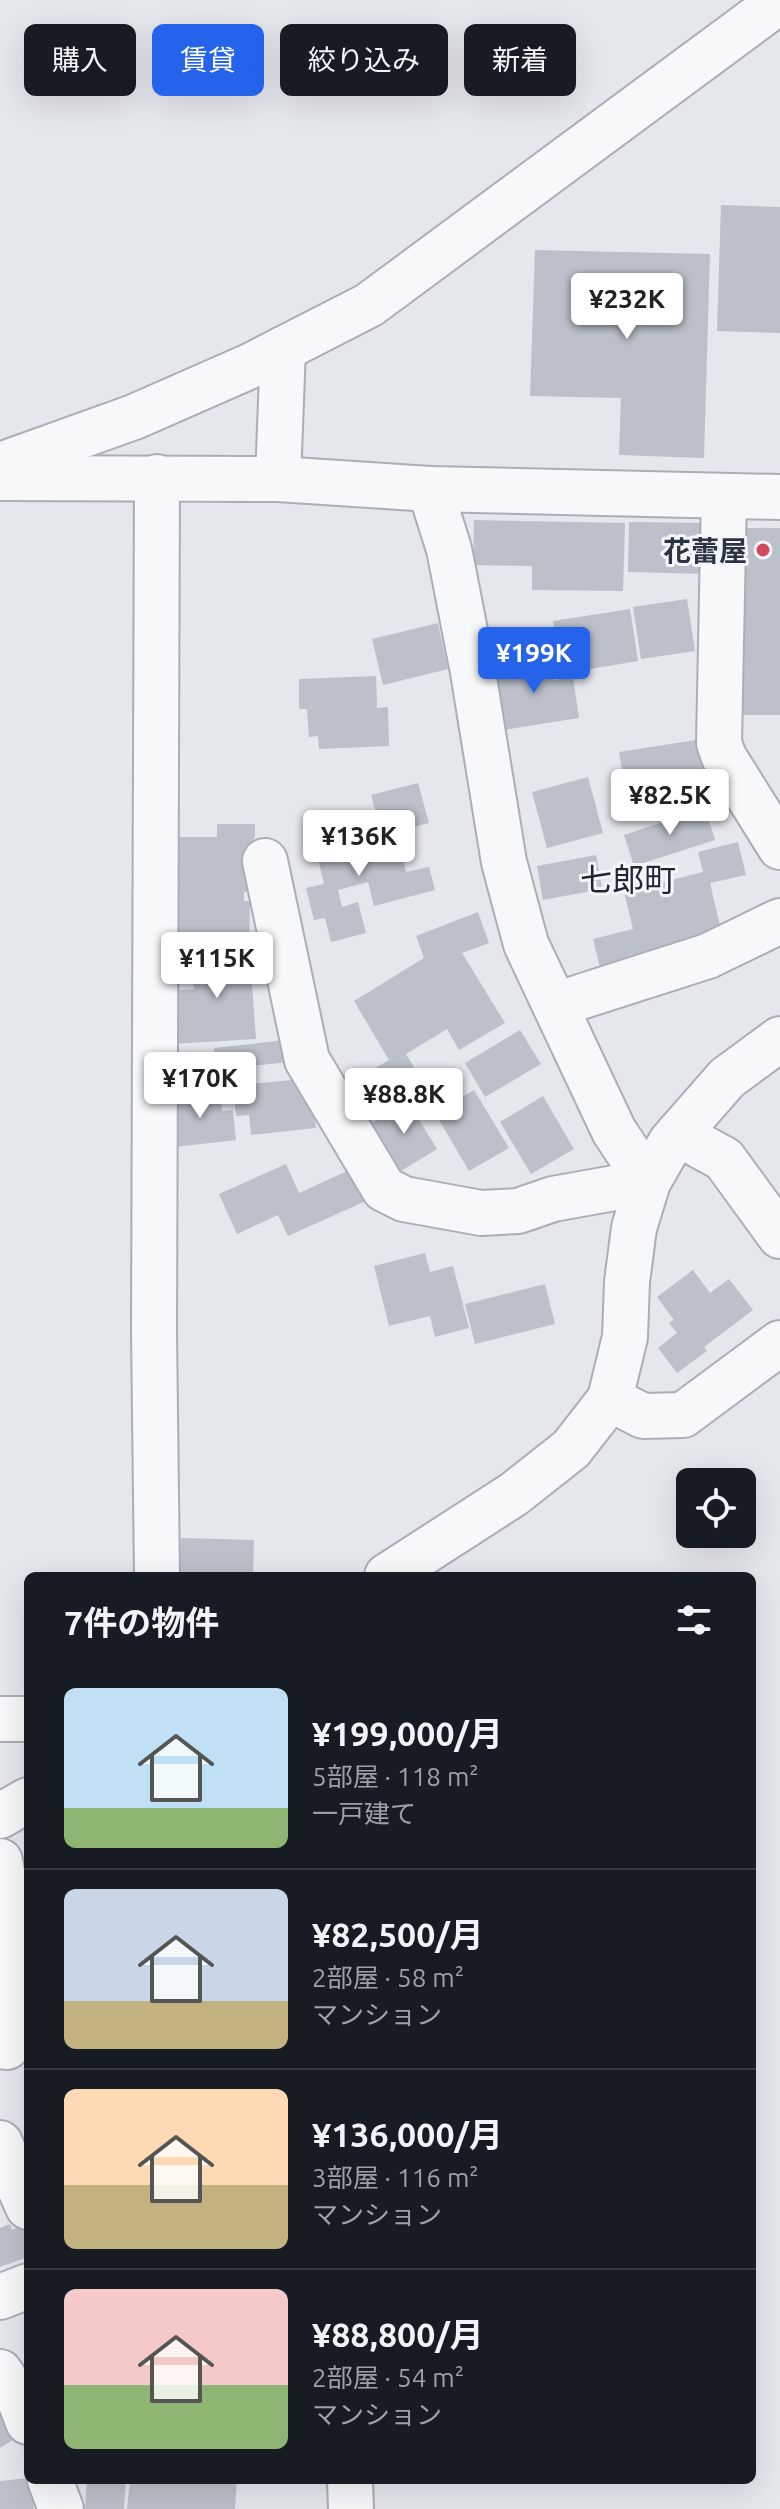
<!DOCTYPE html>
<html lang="ja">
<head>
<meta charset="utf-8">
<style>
	:root { --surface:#171b24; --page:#20242c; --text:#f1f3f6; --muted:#9ea1a6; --line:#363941; --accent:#2563eb }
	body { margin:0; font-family:Ubuntu,"Noto Sans JP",sans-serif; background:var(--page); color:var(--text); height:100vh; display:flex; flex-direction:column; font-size:30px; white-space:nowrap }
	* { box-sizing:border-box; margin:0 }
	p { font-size:26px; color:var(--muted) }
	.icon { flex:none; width:44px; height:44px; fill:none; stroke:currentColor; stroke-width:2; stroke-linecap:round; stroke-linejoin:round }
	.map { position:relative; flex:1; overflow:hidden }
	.panel { position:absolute; left:24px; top:1572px; width:732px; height:912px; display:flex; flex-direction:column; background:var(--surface); border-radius:12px; box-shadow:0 8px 32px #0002 }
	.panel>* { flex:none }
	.top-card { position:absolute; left:24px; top:24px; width:732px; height:72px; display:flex; gap:16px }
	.fabs { position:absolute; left:676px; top:1468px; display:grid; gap:16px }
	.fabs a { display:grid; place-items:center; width:80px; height:80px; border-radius:12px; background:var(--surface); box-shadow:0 8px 32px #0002; font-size:40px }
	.price { position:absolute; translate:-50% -68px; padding:0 18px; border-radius:8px; background:#fff; color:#222; font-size:26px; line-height:52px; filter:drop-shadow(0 2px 4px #0008) }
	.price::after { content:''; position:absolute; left:50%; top:48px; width:24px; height:18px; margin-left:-12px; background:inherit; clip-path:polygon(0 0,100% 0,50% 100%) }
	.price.selected { background:var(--accent); color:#fff }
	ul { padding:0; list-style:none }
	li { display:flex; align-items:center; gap:24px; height:200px; padding:0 40px }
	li+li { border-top:2px solid var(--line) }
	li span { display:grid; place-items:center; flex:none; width:224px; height:160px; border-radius:12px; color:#555 }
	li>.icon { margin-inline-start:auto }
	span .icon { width:96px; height:96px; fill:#fffc; stroke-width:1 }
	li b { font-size:34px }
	h2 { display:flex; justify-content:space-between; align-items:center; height:96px; padding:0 40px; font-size:34px }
	.chip { padding:0 28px; border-radius:12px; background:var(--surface); box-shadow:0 8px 32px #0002; font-size:28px; line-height:72px }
	.chip.selected { background:var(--accent); color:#fff }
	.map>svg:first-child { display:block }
	.building { fill:#bbc0ca }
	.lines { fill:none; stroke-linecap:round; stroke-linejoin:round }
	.minor-casing { stroke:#a9aeb7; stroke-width:48 }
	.tertiary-casing { stroke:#a9aeb7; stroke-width:48 }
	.minor { stroke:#f7f8fa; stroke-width:44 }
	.tertiary { stroke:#f7f8fa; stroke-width:44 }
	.poi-dot { fill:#d1495b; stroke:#f4f6f9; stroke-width:3 }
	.labels { text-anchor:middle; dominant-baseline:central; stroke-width:6; stroke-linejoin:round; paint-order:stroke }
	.poi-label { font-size:28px; font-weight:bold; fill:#2b3445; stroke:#f4f6f9; text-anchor:end }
	.quarter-label { font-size:32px; fill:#1d2536; stroke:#f4f6f9 }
</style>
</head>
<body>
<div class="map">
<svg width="780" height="2509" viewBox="0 0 780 2509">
	<rect width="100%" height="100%" fill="#e4e7ec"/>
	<!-- building -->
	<g class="building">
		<polygon points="721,205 780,207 780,333 717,331"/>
		<polygon points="535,250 710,254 704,458 619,455 621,398 530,396"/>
		<polygon points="474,520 625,523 623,591 532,590 532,566 473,565"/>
		<polygon points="629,522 707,523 706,574 628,572"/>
		<polygon points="742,528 780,528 780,715 739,715"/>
		<polygon points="687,599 695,651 641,659 633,607"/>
		<polygon points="630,609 638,661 561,674 553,621"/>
		<polygon points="438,623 448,669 383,685 372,639"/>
		<polygon points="550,659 554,680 573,677 579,718 503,730 492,668"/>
		<polygon points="376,676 377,708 388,707 389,746 319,749 318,736 309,737 307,709 299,709 299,679"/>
		<polygon points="709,738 716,779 626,793 619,752"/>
		<polygon points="588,777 603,833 547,848 532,792"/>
		<polygon points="418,783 429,823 382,835 371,795"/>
		<polygon points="705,808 715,840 634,866 624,835"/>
		<polygon points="374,822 383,858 401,853 406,872 429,867 435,890 374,906 368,882 338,890 342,907 358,902 366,933 331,942 325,918 314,920 306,888 324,884 313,838"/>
		<polygon points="217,824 255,824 255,837 244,855 252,855 252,892 244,892 244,901 250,901 249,940 209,940 209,936 174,935 174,837 217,837"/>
		<polygon points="738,842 746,875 710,883 723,939 602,976 593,939 633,929 624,892 703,872 698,852"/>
		<polygon points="596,855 602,889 543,900 537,866"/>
		<polygon points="478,912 489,943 462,953 505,1023 459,1050 447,1029 406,1054 418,1074 406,1082 409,1088 372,1110 354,1081 389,1060 354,1001 424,958 416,936"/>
		<polygon points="257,950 258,983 252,984 256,1039 172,1044 169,991 194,989 191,954"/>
		<polygon points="520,1030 541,1064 485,1097 465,1063"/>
		<polygon points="296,1039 298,1061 216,1070 214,1048"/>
		<polygon points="310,1078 316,1128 251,1135 249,1115 236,1116 233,1086"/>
		<polygon points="474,1090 509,1148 469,1171 435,1113"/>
		<polygon points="221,1092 222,1111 233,1110 236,1140 174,1147 168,1097"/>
		<polygon points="543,1096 574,1149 531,1174 500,1122"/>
		<polygon points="408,1102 437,1149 401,1171 372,1123"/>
		<polygon points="365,1163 379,1195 288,1236 278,1215 237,1234 219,1194 286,1164 299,1193"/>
		<polygon points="425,1253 430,1272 453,1266 469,1328 435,1337 430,1316 389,1326 374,1266"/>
		<polygon points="693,1270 710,1293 729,1279 753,1310 704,1347 707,1351 677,1373 658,1348 677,1333 669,1323 674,1320 657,1297"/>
		<polygon points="545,1284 555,1324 475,1344 465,1304"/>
		<polygon points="181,1538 254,1540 253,1576 180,1576"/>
		<polygon points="10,2224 12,2230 27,2224 28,2257 0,2267 0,2228"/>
		<polygon points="0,2398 21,2435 0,2448"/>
		<polygon points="28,2478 31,2480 34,2509 0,2509 0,2481"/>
		<polygon points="87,2480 126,2480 124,2509 85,2509"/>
		<polygon points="130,2480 237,2480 235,2509 127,2509"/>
	</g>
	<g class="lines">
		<defs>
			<g id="minor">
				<polyline points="278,479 283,349"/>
				<polyline points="724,496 719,743 724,757 780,847"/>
				<polyline points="265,861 307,1060 384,1189 404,1199 481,1213 518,1211 553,1199 648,1182 614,1131 526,944 504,862 473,672 449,549 430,489"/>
				<polyline points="555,1005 708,956 780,921"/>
				<polyline points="678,1134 724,1159 780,1236"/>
				<polyline points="610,1399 643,1416 683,1415 780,1343"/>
				<polyline points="157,1576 154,1331 157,477"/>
				<polyline points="0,1719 28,1719"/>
				<polyline points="0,1816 28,1800"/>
				<polyline points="0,1861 13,1928 15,2032 7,2047 0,2046"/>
				<polyline points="0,2143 28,2207"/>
				<polyline points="0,2297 28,2286"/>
				<polyline points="0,2372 20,2401 28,2422"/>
				<polyline points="50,2480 61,2509"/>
				<polyline points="350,2480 351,2509"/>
			</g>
			<g id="tertiary">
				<polyline points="0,465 134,417 248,367 369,305 780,1"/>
				<polyline points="0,478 278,479 430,489 780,497"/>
				<polyline points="387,1576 514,1494 571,1449 610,1399 625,1337 627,1282 634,1228 648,1182 671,1142 727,1078 780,1039"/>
			</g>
		</defs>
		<!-- minor casing -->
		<use href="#minor" class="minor-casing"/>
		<!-- tertiary casing -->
		<use href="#tertiary" class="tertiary-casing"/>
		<!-- minor -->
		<use href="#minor" class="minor"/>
		<!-- tertiary -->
		<use href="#tertiary" class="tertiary"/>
	</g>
	<!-- markers -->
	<circle class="poi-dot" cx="763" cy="550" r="8"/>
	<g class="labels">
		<!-- poi labels -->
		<g class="poi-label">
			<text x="747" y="550">花蕾屋</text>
		</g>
		<!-- quarter labels -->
		<g class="quarter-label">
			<text x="628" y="879">七郎町</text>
		</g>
	</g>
</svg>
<div class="fabs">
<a><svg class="icon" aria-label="locate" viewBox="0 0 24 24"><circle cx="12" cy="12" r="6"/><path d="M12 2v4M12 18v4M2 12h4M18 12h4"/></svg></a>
</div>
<b class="price" style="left:627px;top:341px">¥232K</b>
<b class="price selected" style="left:534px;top:695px">¥199K</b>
<b class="price" style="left:670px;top:837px">¥82.5K</b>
<b class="price" style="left:359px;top:878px">¥136K</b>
<b class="price" style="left:217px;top:1000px">¥115K</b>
<b class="price" style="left:200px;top:1120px">¥170K</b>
<b class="price" style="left:404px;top:1136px">¥88.8K</b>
<div class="top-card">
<a class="chip">購入</a>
<a class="chip selected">賃貸</a>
<a class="chip">絞り込み</a>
<a class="chip">新着</a>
</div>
<section class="panel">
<h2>7件の物件<svg class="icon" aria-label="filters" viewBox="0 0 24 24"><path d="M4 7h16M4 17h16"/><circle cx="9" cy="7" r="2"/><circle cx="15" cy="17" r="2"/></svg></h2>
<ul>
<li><span style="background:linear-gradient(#bfe0f5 75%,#8fb573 0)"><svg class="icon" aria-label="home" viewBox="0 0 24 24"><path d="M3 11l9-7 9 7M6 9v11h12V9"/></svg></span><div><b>¥199,000/月</b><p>5部屋 · 118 m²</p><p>一戸建て</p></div></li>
<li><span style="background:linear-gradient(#c9d6e8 70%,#c2b280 0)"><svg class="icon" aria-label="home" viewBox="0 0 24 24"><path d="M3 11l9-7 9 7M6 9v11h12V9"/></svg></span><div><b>¥82,500/月</b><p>2部屋 · 58 m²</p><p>マンション</p></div></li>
<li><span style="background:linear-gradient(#ffd9b3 60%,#c2b280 0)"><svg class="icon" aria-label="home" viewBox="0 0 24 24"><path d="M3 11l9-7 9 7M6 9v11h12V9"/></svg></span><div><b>¥136,000/月</b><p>3部屋 · 116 m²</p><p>マンション</p></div></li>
<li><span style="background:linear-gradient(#f6c9c9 60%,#8fb573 0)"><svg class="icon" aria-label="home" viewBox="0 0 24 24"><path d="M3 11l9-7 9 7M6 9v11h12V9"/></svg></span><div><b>¥88,800/月</b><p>2部屋 · 54 m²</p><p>マンション</p></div></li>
</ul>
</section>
</div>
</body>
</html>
